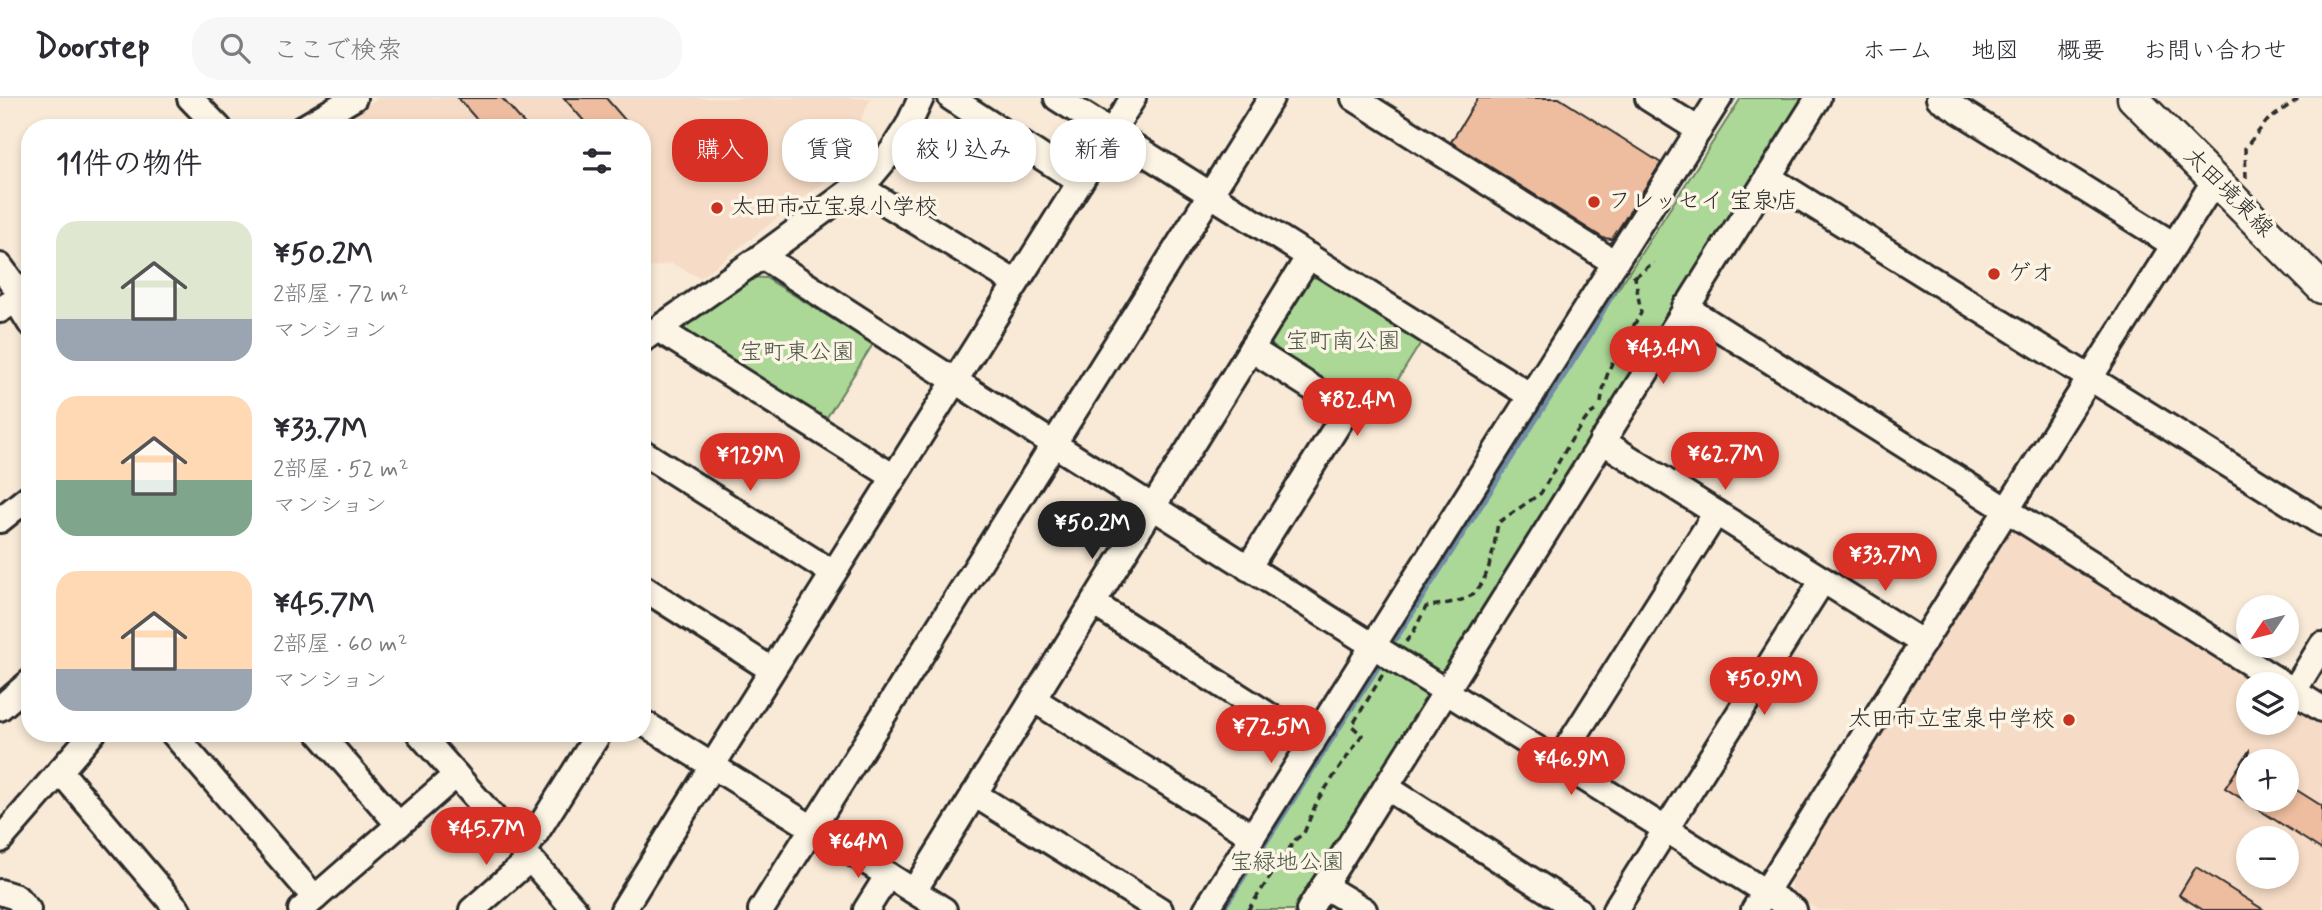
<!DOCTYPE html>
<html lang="ja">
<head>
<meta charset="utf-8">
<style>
	:root { --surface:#fff; --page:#f7f7f7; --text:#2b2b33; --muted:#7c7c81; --line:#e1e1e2; --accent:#d93025 }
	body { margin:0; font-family:Mynerve,"Klee One",sans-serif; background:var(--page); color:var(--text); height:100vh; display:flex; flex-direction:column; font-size:26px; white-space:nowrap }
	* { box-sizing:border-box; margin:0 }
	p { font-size:23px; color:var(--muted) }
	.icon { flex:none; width:38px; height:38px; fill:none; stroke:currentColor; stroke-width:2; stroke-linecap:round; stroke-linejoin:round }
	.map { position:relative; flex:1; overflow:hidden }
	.side { position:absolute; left:21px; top:21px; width:630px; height:623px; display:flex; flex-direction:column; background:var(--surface); border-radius:28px; box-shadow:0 4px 10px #0003 }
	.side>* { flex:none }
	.top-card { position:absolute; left:672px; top:21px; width:665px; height:63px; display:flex; gap:14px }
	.needle { width:46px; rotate:235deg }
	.fabs { position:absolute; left:2236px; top:497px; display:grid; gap:14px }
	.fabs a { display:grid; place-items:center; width:63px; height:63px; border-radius:50%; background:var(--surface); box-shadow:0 4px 10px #0003; font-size:35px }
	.price { position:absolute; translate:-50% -60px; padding:0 16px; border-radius:24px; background:var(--accent); color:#fff; font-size:23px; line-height:46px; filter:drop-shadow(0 2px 4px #0008) }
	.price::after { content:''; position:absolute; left:50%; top:42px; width:21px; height:16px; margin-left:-10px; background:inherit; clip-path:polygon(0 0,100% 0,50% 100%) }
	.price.on { background:#222; color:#fff }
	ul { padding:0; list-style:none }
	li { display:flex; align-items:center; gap:21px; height:175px; padding:0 35px }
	li span { display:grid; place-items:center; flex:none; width:196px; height:140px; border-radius:21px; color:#555 }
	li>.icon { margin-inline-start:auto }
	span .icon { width:84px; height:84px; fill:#fffc; stroke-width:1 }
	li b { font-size:30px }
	h2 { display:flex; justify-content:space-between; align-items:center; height:84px; padding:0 35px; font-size:30px }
	.pill { padding:0 24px; border-radius:28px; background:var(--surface); box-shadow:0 4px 10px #0003; font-size:24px; line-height:63px }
	.pill.on { background:var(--accent); color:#fff }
	header { display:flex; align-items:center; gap:42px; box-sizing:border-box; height:98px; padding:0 35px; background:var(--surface); border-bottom:2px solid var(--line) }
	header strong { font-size:33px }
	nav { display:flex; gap:38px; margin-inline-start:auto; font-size:24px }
	.search { width:490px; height:63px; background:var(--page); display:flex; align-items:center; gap:18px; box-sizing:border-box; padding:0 24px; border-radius:28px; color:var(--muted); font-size:26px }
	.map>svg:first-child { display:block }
	.built { fill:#f6dcc6; fill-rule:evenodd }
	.green { fill:#abd897; stroke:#6b8261; stroke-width:2 }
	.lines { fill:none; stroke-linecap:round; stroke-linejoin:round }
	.stream { stroke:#728da8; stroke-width:5 }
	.building { fill:#eebc9e; stroke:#2b2b2b; stroke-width:2 }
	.minor-casing { stroke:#2b2b2b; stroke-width:30 }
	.major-casing { stroke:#2b2b2b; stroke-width:35 }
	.path { stroke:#2b2b2b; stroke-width:3.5; stroke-dasharray:7 5; stroke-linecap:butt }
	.minor { stroke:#fcf5e5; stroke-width:24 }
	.major { stroke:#fcf5e5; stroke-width:30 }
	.poi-dot { fill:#c8321e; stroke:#fcf5e5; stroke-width:2.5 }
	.labels { text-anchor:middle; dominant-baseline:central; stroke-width:7; stroke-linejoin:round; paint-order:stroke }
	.street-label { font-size:23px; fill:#2b2b2b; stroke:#fcf5e5 }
	.poi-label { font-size:23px; fill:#2b2b2b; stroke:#fcf5e5; text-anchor:start }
	.park-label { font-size:23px; fill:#4b5646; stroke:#fcf5e5 }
</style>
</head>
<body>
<header>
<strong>Doorstep</strong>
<div class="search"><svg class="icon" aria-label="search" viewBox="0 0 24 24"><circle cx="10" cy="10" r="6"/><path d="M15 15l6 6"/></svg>ここで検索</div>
<nav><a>ホーム</a><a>地図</a><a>概要</a><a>お問い合わせ</a></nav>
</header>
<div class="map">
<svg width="2322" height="812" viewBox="0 0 2322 812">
	<rect width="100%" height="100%" fill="#f9ead7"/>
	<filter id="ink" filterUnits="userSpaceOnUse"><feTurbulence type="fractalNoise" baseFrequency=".0143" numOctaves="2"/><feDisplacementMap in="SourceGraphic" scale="14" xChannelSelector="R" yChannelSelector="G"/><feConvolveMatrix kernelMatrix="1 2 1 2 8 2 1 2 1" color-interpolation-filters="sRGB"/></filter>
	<g filter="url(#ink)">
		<!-- built -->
		<g class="built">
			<polygon points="378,0 871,0 861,21 862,55 700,180 671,165 642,172 642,30 329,30"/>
			<path d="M2019,431L2268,586H2249V625H2287V598L2322,620V812H1818L1793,796L1790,783L2006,435ZM2249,663H2287V702H2249ZM2249,740H2287V779H2249Z"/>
		</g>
		<!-- green -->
		<g class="green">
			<polygon points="1741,0 1807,0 1295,812 1219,812"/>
			<polygon points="1321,178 1423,241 1376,317 1274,253 1270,239 1307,181"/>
			<polygon points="748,179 766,180 873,246 822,327 681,239 681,226"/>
		</g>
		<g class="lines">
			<!-- stream -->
			<g class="stream">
				<polyline points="1627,169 1734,0"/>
				<polyline points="1396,541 1589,239 1621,180"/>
				<polyline points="1223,812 1379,568"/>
			</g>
		</g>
		<!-- building -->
		<g class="building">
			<polygon points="458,0 502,0 528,30 484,30"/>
			<polygon points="564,0 606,0 632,30 590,30"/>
			<polygon points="1478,0 1559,0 1661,65 1612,141 1603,140 1451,44"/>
			<polygon points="2249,653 2249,702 2287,702 2287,686 2322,708 2322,752 2225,690"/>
			<polygon points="2196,769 2264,812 2203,812 2179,797"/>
		</g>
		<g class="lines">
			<defs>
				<g id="minor">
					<polyline points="190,0 219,30"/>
					<polyline points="951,0 1080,84"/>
					<polyline points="1057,0 1531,298"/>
					<polyline points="1354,0 1615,165"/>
					<polyline points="1648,0 1699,32"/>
					<polyline points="1939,0 2174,147"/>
					<polyline points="303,30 354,0"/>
					<polyline points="1768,79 2322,425"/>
					<polyline points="858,88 1016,185"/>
					<path d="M762,158C1103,381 1450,595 1794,812"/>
					<polyline points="0,168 22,198"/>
					<polyline points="16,202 30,225"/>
					<polyline points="1685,209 2283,586"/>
					<polyline points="0,212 30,193"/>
					<polyline points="658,231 894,379"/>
					<polyline points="642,242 762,158 872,77 892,53 908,28 921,0"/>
					<polyline points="1602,343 1923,545"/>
					<polyline points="642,354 833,475"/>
					<polyline points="0,422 30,398"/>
					<polyline points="1248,470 1347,312 1251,251"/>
					<polyline points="642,489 772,572"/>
					<polyline points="1093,505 1312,645"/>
					<polyline points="2287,589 2322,611"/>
					<polyline points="2294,593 2322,547"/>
					<polyline points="1033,601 1252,738"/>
					<polyline points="0,610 30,584"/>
					<polyline points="642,624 944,812"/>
					<polyline points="173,635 315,800"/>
					<polyline points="319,635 399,727"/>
					<polyline points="419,635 575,812"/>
					<polyline points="1558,664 1716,415"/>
					<polyline points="60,673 178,812"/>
					<polyline points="1386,689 1578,812"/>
					<polyline points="974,696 1160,812"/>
					<polyline points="0,742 93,635"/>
					<polyline points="524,754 599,635"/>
					<polyline points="1324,788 1364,812"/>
					<polyline points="914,793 1309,158"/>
					<polyline points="0,794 16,799 28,812"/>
					<polyline points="301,812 456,677"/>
					<polyline points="472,812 530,761"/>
					<polyline points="623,812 712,668 1133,0"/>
					<polyline points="761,812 1271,0"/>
					<polyline points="866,812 888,777"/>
					<polyline points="1206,812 1719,0"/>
					<polyline points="1309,812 1818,0"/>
					<polyline points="1615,812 1823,482"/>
					<polyline points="1754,812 2215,82"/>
				</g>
				<polyline id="major" points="2133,0 2322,190"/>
			</defs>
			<!-- minor casing -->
			<use href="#minor" class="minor-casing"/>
			<!-- major casing -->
			<use href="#major" class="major-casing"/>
			<!-- path -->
			<g class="path">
				<polyline points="2246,80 2245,50 2267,23 2299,0"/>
				<polyline points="1635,179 1654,164"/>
				<path d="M1601,305C1605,267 1623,247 1641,215L1635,179L1633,177"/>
				<path d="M1406,544L1414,533L1426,509C1439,506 1459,505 1470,498C1490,485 1494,447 1498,425L1541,395L1573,339L1589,317L1595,313"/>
				<polyline points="1248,812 1295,742 1304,735 1317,703 1362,637 1352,628 1383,576"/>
			</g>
			<!-- minor -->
			<use href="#minor" class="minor"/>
			<!-- major -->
			<use href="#major" class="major"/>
		</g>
	</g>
	<!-- markers -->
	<g class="poi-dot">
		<circle cx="1594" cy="104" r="7"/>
		<circle cx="717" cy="110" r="7"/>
		<circle cx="1994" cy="176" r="7"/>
		<circle cx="2069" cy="622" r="7"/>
	</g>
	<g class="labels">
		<!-- street labels -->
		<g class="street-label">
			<text transform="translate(2228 95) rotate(45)">太田境東線</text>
		</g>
		<!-- poi labels -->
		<g class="poi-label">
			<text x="1608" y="104">フレッセイ 宝泉店</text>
			<text x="731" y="110">太田市立宝泉小学校</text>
			<text x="2008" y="176">ゲオ</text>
			<text x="2055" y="622" text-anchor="end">太田市立宝泉中学校</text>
		</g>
		<!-- park labels -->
		<g class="park-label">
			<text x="1343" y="244">宝町南公園</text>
			<text x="797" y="255">宝町東公園</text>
			<text x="1287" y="765">宝緑地公園</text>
		</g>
	</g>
</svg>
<div class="fabs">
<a><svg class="needle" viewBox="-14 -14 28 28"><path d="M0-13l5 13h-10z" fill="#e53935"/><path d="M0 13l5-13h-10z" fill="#7c7c81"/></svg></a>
<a><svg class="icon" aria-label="layers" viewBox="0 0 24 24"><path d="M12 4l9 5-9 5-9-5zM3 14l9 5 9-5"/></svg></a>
<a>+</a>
<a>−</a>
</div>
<b class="price" style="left:1663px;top:288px">¥43.4M</b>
<b class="price" style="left:1357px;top:340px">¥82.4M</b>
<b class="price" style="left:1725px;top:394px">¥62.7M</b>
<b class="price" style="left:750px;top:395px">¥129M</b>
<b class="price on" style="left:1092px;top:463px">¥50.2M</b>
<b class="price" style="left:1885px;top:495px">¥33.7M</b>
<b class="price" style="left:1764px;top:619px">¥50.9M</b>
<b class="price" style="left:1271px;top:667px">¥72.5M</b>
<b class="price" style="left:1571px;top:699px">¥46.9M</b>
<b class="price" style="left:486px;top:769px">¥45.7M</b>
<b class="price" style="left:858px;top:782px">¥64M</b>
<div class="top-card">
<a class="pill on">購入</a>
<a class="pill">賃貸</a>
<a class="pill">絞り込み</a>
<a class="pill">新着</a>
</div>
<section class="side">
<h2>11件の物件<svg class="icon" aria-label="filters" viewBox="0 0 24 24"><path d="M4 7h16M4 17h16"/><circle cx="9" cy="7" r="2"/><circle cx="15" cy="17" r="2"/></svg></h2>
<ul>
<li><span style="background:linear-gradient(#dfe7d0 70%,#9aa5b1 0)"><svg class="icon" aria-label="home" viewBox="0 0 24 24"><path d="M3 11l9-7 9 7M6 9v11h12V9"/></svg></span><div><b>¥50.2M</b><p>2部屋 · 72 m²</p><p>マンション</p></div></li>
<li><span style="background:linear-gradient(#ffd9b3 60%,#7fa58c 0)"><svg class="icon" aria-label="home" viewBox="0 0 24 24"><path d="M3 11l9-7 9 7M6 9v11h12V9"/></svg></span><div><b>¥33.7M</b><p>2部屋 · 52 m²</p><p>マンション</p></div></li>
<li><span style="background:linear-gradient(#ffd9b3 70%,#9aa5b1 0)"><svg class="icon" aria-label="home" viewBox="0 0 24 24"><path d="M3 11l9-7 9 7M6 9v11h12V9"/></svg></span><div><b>¥45.7M</b><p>2部屋 · 60 m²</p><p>マンション</p></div></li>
</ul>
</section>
</div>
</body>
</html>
